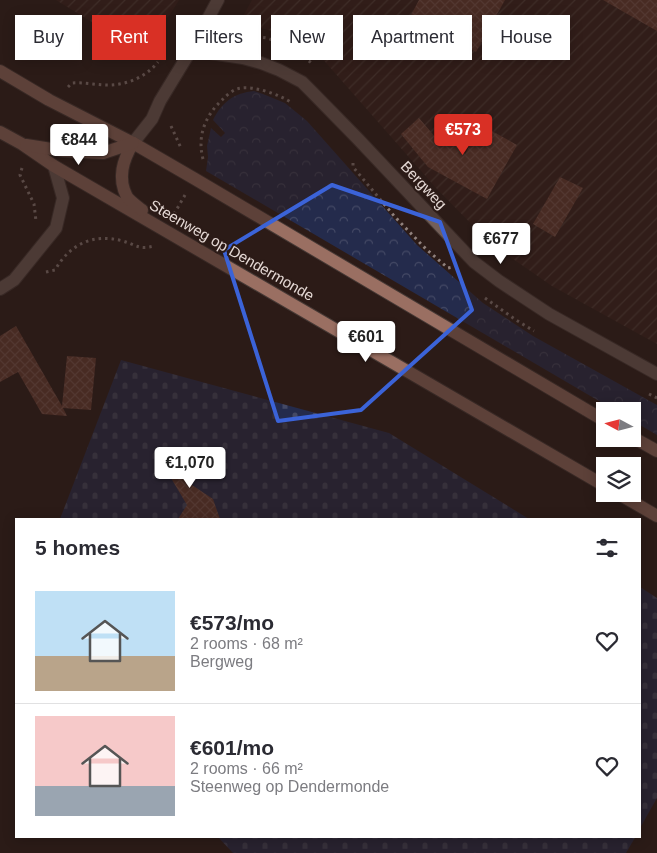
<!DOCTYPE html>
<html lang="en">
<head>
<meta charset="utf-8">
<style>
	:root { --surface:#fff; --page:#f7f7f7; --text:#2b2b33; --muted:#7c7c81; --line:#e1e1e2; --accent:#d93025 }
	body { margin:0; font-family:Helvetica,sans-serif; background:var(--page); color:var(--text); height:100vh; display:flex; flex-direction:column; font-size:19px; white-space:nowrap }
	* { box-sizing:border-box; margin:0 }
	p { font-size:16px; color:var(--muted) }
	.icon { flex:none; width:28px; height:28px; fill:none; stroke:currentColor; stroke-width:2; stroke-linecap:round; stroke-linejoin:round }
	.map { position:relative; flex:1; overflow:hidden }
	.panel { position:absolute; left:15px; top:518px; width:626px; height:320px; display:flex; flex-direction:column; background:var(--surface); border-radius:0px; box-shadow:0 2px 12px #0003 }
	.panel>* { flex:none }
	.hud { position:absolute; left:15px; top:15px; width:628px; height:45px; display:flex; gap:10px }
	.needle { width:32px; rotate:277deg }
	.tools { position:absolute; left:596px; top:402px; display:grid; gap:10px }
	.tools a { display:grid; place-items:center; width:45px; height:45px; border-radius:0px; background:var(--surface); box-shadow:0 2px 12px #0003; font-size:25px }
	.price { position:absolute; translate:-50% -42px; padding:0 11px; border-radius:5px; background:#fff; color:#222; font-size:16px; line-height:32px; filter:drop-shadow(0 1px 2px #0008) }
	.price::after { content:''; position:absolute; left:50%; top:30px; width:15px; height:11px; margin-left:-8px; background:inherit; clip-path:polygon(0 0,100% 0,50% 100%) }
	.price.current { background:var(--accent); color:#fff }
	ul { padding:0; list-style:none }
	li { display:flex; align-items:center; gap:15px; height:125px; padding:0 20px }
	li+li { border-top:1px solid var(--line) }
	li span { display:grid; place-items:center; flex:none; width:140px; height:100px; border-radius:0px; color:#555 }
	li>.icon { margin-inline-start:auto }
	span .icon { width:60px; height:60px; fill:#fffc; stroke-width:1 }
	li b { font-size:21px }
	h2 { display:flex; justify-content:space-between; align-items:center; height:60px; padding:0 20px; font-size:21px }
	.chip { padding:0 18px; border-radius:0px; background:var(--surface); box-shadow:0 2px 12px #0003; font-size:18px; line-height:45px }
	.chip.current { background:var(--accent); color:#fff }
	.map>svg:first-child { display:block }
	.industrial { fill:url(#industrial-furrows) }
	.forest { fill:url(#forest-crowns) }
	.cemetery { fill:url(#cemetery-stones) }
	.building { fill:url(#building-cross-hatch) }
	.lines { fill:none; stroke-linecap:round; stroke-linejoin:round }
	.minor-casing { stroke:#463935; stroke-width:14 }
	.secondary-casing { stroke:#463935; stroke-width:14 }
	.path { stroke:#90817d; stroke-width:3; stroke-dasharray:2.5 4; stroke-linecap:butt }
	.minor { stroke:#735f59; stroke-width:12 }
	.secondary { stroke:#9a6f62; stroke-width:12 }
	.marked { fill:none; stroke:#3b63d8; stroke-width:4; stroke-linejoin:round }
	.labels { text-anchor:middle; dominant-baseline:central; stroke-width:4; stroke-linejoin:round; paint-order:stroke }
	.street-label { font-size:15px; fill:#e5d9d5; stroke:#2c1b17 }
</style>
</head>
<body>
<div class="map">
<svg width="657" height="853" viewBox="0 0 657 853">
	<defs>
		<pattern id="industrial-furrows" width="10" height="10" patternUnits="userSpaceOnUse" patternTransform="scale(1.25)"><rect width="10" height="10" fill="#38211b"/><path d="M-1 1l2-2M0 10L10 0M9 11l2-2" fill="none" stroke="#55413b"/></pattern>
		<pattern id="forest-crowns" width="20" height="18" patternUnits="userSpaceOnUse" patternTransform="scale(1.25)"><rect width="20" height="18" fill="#242b4c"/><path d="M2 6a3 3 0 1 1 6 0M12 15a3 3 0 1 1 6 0" fill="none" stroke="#444965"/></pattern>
		<pattern id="cemetery-stones" width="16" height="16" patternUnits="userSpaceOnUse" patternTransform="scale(1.25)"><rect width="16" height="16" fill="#242b4c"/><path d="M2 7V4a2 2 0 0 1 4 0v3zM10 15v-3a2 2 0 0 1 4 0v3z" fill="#444965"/></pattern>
		<pattern id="building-cross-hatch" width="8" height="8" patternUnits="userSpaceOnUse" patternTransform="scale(1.25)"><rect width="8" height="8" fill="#6b3e32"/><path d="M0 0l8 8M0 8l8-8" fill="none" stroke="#80594f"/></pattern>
	</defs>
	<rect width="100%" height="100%" fill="#2c1b17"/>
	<!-- industrial -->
	<g class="industrial">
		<polygon points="56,0 179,0 169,16 126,43"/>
		<polygon points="252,0 657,0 657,344 552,286 490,243 436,188 320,56 304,42 279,33 240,22"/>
	</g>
	<!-- forest -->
	<path class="forest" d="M254,91L263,94L285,103L307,121L417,245L483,303L533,336L657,405V435L633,421L632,411H616L206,171L208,157L207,146L211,128L221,137L225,133L213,120C222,102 234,93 254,91Z"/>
	<!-- cemetery -->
	<g class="cemetery">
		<polygon points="121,360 389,433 529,519 60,519"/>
		<polygon points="640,587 657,598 657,798 640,828"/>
		<polygon points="217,836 636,836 626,853 233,853"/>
	</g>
	<!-- building -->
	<g class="building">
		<polygon points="419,0 505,0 476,52 411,15"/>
		<polygon points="603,0 657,0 657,31"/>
		<polygon points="419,118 436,138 445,130 465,154 481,125 517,145 487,199 428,167 414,150 401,134"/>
		<polygon points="560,177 583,188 555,237 533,224"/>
		<polygon points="16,326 62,406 67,356 96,358 91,410 63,408 67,416 42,414 18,372 0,382 0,336"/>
		<polygon points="183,450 199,477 189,483 213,499 220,519 178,519 187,505 162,463"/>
	</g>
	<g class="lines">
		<defs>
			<g id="minor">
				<polyline points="191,50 243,58 261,63 279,70 302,82 311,91 358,139 474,262 499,281 549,314 657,374"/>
				<polyline points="133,143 152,119 160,101 191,50 218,0"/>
				<polyline points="0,289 14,280 56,228 63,198 54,166"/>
			</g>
			<g id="secondary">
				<polyline points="0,71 49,100 133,143 195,179 605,421"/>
				<polyline points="0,132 22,144 54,166 605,486"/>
				<path d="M133,143C123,160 117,178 127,197C131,202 137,206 142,210"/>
				<polyline points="26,145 64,151 103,153 133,143"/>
				<polyline points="632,437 657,451"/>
				<polyline points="619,494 657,516"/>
			</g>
		</defs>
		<!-- minor casing -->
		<use href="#minor" class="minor-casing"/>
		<!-- secondary casing -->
		<use href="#secondary" class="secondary-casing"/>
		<!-- path -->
		<g class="path">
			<polyline points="226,27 240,34 267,38 288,46 313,64"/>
			<path d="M68,87L72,83C84,82 96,85 108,85C127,85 146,77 158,62"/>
			<polyline points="171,126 181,148"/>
			<path d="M203,159C197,136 205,116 222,100C227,95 233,89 241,88C255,86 281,95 292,103"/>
			<polyline points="353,163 353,167 395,217 426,249 448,268 453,267"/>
			<polyline points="22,168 20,175 34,204 36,221"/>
			<polyline points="174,214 185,195"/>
			<path d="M46,272L55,270C70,244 93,233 123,241C136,245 139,250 154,246"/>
			<polyline points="485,298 516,320 534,331"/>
			<polyline points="649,394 657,398"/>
		</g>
		<!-- minor -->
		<use href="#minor" class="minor"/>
		<!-- secondary -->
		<use href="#secondary" class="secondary"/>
	</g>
	<!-- marked area -->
	<path d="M0 0H657V853H0ZM332,185L440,222L472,310L361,410L278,421L224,250Z" fill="#2c1b17" fill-opacity=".55" fill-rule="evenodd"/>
	<path class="marked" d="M332,185L440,222L472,310L361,410L278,421L224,250Z"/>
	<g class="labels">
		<!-- street labels -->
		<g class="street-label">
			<text transform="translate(424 185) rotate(47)">Bergweg</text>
			<text transform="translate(232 250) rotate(30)">Steenweg op Dendermonde</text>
		</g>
	</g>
</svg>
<div class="tools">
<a><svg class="needle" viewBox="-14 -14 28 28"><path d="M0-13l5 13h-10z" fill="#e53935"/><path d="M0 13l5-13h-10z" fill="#7c7c81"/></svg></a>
<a><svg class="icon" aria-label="layers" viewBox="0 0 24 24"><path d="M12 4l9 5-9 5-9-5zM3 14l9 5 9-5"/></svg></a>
</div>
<b class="price current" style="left:463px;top:156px">€573</b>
<b class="price" style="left:79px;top:166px">€844</b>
<b class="price" style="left:501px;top:265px">€677</b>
<b class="price" style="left:366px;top:363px">€601</b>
<b class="price" style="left:190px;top:489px">€1,070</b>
<div class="hud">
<a class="chip">Buy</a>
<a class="chip current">Rent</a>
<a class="chip">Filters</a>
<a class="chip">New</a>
<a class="chip">Apartment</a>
<a class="chip">House</a>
</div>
<section class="panel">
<h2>5 homes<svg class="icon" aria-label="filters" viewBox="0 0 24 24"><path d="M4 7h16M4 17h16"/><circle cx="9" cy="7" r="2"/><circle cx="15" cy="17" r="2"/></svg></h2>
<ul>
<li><span style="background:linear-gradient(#bfe0f5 65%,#b9a48a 0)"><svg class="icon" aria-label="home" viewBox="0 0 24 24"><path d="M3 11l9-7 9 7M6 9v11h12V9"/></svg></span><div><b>€573/mo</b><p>2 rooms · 68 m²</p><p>Bergweg</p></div><svg class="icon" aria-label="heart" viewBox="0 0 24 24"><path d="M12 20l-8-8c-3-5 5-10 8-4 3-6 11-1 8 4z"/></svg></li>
<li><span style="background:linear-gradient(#f6c9c9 70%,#9aa5b1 0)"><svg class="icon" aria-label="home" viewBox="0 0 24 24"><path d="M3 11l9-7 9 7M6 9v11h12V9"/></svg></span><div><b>€601/mo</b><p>2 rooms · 66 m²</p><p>Steenweg op Dendermonde</p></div><svg class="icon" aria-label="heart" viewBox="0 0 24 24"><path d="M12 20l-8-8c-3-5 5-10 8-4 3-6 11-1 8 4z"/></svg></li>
</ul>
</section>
</div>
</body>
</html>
